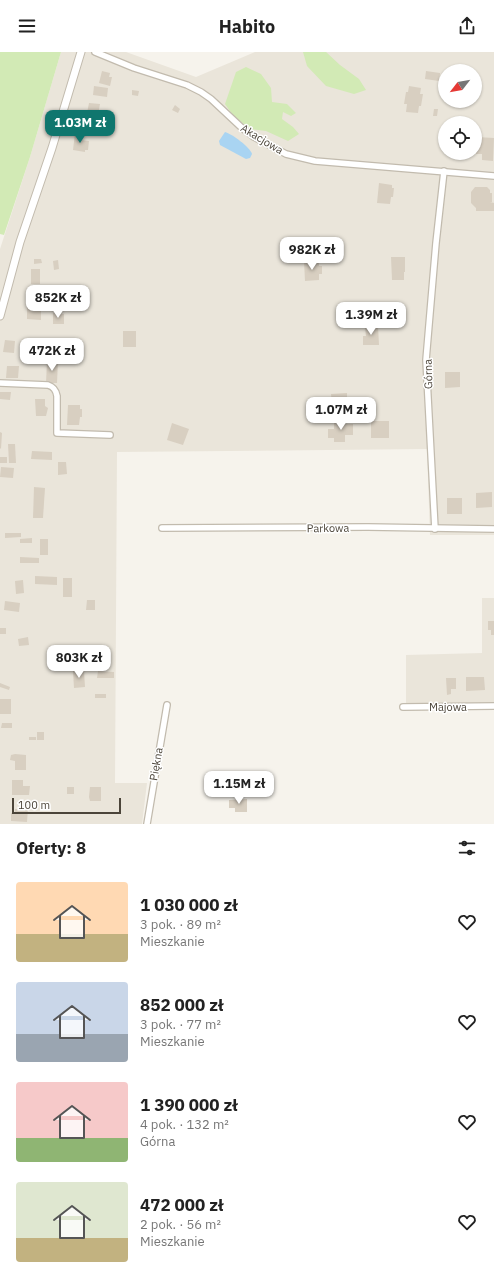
<!DOCTYPE html>
<html lang="pl">
<head>
<meta charset="utf-8">
<style>
	:root { --surface:#fff; --page:#f6f6f6; --text:#222; --muted:#767676; --accent:#0f766e }
	body { margin:0; font-family:"IBM Plex Sans",sans-serif; background:var(--page); color:var(--text); height:100vh; display:flex; flex-direction:column; font-size:15px; white-space:nowrap }
	* { box-sizing:border-box; margin:0 }
	p { font-size:13px; color:var(--muted) }
	.icon { flex:none; width:22px; height:22px; fill:none; stroke:currentColor; stroke-width:2; stroke-linecap:round; stroke-linejoin:round }
	.map { position:relative; height:772px; overflow:hidden }
	.details { display:flex; flex-direction:column; background:var(--surface); flex:1 }
	.details>* { flex:none }
	.needle { width:26px; rotate:239deg }
	.controls { position:absolute; left:438px; top:12px; display:grid; gap:8px }
	.controls a { display:grid; place-items:center; width:44px; height:44px; border-radius:50%; background:var(--surface); box-shadow:0 1px 3px #0004; font-size:20px }
	.scale { position:absolute; left:12px; bottom:10px; width:109px; box-sizing:border-box; padding-left:4px; border:2px solid #4b4439; border-top:0; font-size:11px; line-height:14px; white-space:nowrap; color:#4b4439; -webkit-text-stroke:3px #fff; paint-order:stroke }
	.price { position:absolute; translate:-50% -34px; padding:0 9px; border-radius:8px; background:#fff; color:#222; font-size:13px; line-height:26px; filter:drop-shadow(0 1px 2px #0008) }
	.price::after { content:''; position:absolute; left:50%; top:24px; width:12px; height:9px; margin-left:-6px; background:inherit; clip-path:polygon(0 0,100% 0,50% 100%) }
	.price.on { background:var(--accent); color:#fff }
	ul { padding:0; list-style:none }
	li { display:flex; align-items:center; gap:12px; height:100px; padding:0 16px }
	li span { display:grid; place-items:center; flex:none; width:112px; height:80px; border-radius:4px; color:#555 }
	li>.icon { margin-inline-start:auto }
	span .icon { width:48px; height:48px; fill:#fffc; stroke-width:1 }
	li b { font-size:17px }
	h2 { display:flex; justify-content:space-between; align-items:center; height:48px; padding:0 16px; font-size:17px }
	header { display:flex; justify-content:space-between; align-items:center; height:52px; padding:0 16px; background:var(--surface); font-size:18px; font-weight:700 }
	.map>svg:first-child { display:block }
	.residential { fill:#eae5da; fill-rule:evenodd }
	.green { fill:#d2eab5 }
	.water { fill:#a9d4f2 }
	.building { fill:#d8cfc1 }
	.lines { fill:none; stroke-linecap:round; stroke-linejoin:round }
	.minor-casing { stroke:#c2bbae; stroke-width:8 }
	.tertiary-casing { stroke:#c2bbae; stroke-width:9 }
	.minor { stroke:#fff; stroke-width:5.5 }
	.tertiary { stroke:#fff; stroke-width:7 }
	.labels { text-anchor:middle; dominant-baseline:central; stroke-width:3; stroke-linejoin:round; paint-order:stroke }
	.street-label { font-size:11px; fill:#4b4439; stroke:#fff }
</style>
</head>
<body>
<header><svg class="icon" aria-label="menu" viewBox="0 0 24 24"><path d="M4 6h16M4 12h16M4 18h16"/></svg>Habito<svg class="icon" aria-label="share" viewBox="0 0 24 24"><path d="M12 15V3M7 8l5-5 5 5M5 13v7h14v-7"/></svg></header>
<div class="map">
<svg width="494" height="772" viewBox="0 0 494 772">
	<rect width="100%" height="100%" fill="#f6f3ec"/>
	<!-- residential -->
	<g class="residential">
		<path d="M61,0H126L196,25L255,0H494V483H430L427,397L117,400L115,731H147L142,772H0V197L30,105ZM445,19H475V49H445ZM445,71H475V101H445Z"/>
		<polygon points="482,546 494,546 494,658 406,658 406,603 482,601"/>
	</g>
	<!-- green -->
	<g class="green">
		<polygon points="0,0 61,0 30,105 4,183 0,182"/>
		<polygon points="303,0 326,0 340,13 359,27 366,38 354,42 326,34 307,14"/>
		<polygon points="246,15 261,22 271,36 272,50 287,52 296,61 291,64 283,60 282,67 293,75 299,82 288,89 266,79 251,77 234,65 225,52 236,20"/>
	</g>
	<!-- water -->
	<path class="water" d="M225,80C232,82 250,95 252,102L250,106L246,107L220,93L219,89Z"/>
	<!-- building -->
	<g class="building">
		<polygon points="102,19 110,21 109,25 112,25 110,34 99,31"/>
		<polygon points="426,19 440,21 439,29 425,27"/>
		<polygon points="94,34 108,36 107,45 93,43"/>
		<polygon points="409,34 421,36 420,42 423,42 421,54 419,54 418,61 406,60 407,52 404,52 406,40 408,40"/>
		<polygon points="132,38 139,39 138,44 132,43"/>
		<polygon points="89,51 100,52 98,63 87,61"/>
		<polygon points="175,53 180,57 178,61 172,58"/>
		<polygon points="434,57 438,57 437,64 433,64"/>
		<polygon points="75,81 80,81 80,88 89,89 88,98 85,98 85,100 73,98"/>
		<polygon points="477,85 494,86 493,109 482,108 482,102 476,102"/>
		<polygon points="379,131 392,133 392,136 394,136 393,145 391,145 390,152 377,151"/>
		<polygon points="475,135 487,135 490,138 490,141 492,141 492,150 490,150 494,151 494,159 476,159 476,156 471,151 471,140"/>
		<polygon points="391,205 405,205 405,220 404,220 404,228 392,228"/>
		<polygon points="34,207 41,207 42,211 34,212"/>
		<polygon points="58,208 59,217 54,218 53,209"/>
		<polygon points="304,209 319,209 319,214 322,214 322,222 319,222 319,228 305,229"/>
		<rect x="31" y="217" width="9" height="15"/>
		<rect x="349" y="253" width="11" height="9"/>
		<polygon points="27,255 41,255 41,268 27,267"/>
		<polygon points="53,261 64,262 64,272 53,272"/>
		<polygon points="378,274 379,293 363,293 363,284 366,284 365,275"/>
		<rect x="123" y="279" width="13" height="16"/>
		<polygon points="5,288 15,289 14,301 3,300"/>
		<polygon points="47,309 58,309 57,331 46,331"/>
		<polygon points="7,314 19,314 18,326 6,326"/>
		<polygon points="445,320 460,320 460,335 445,336"/>
		<polygon points="0,340 11,340 10,348 0,347"/>
		<polygon points="347,341 347,355 345,355 345,361 333,361 331,342"/>
		<polygon points="35,347 45,347 45,354 48,356 46,364 36,364"/>
		<polygon points="68,353 80,353 80,357 82,357 82,365 80,365 79,373 67,373"/>
		<polygon points="345,368 345,372 353,372 353,383 345,383 345,390 334,390 334,386 328,386 328,377 334,377 334,369"/>
		<rect x="371" y="369" width="18" height="17"/>
		<polygon points="172,371 189,377 183,393 167,388"/>
		<polygon points="0,380 2,381 1,397 0,396"/>
		<polygon points="8,392 15,392 16,411 9,411"/>
		<polygon points="32,399 52,400 52,408 31,407"/>
		<rect x="0" y="405" width="7" height="6"/>
		<polygon points="58,410 66,410 67,422 58,423"/>
		<polygon points="1,415 14,416 13,426 0,425"/>
		<polygon points="34,435 45,436 43,466 33,466"/>
		<polygon points="492,440 492,455 476,456 476,441"/>
		<rect x="447" y="446" width="15" height="16"/>
		<polygon points="5,481 21,481 21,485 5,486"/>
		<polygon points="32,486 32,491 20,491 20,487"/>
		<rect x="40" y="487" width="8" height="16"/>
		<polygon points="20,505 39,506 39,511 20,511"/>
		<polygon points="35,524 57,525 57,533 35,532"/>
		<rect x="63" y="526" width="9" height="19"/>
		<polygon points="23,528 24,541 16,542 15,529"/>
		<polygon points="87,548 95,548 95,558 86,558"/>
		<polygon points="5,549 20,551 19,560 4,558"/>
		<polygon points="488,569 494,569 494,583 491,583 491,578 488,578"/>
		<rect x="0" y="576" width="6" height="6"/>
		<polygon points="28,585 29,593 19,594 18,587"/>
		<polygon points="73,619 84,619 85,635 74,636"/>
		<polygon points="98,619 114,620 114,626 97,626"/>
		<polygon points="466,625 484,625 485,638 466,639"/>
		<polygon points="446,626 456,626 456,637 451,637 451,642 447,643"/>
		<polygon points="0,631 10,635 9,638 0,635"/>
		<rect x="95" y="642" width="11" height="4"/>
		<rect x="0" y="647" width="11" height="15"/>
		<polygon points="2,671 12,671 12,676 1,676"/>
		<rect x="37" y="680" width="7" height="8"/>
		<rect x="29" y="685" width="7" height="3"/>
		<polygon points="15,702 26,703 26,718 15,718 15,709 10,708 11,703"/>
		<polygon points="12,728 23,728 23,734 30,734 29,743 12,743"/>
		<rect x="67" y="735" width="7" height="7"/>
		<polygon points="90,735 101,735 101,749 90,749 89,745"/>
		<polygon points="247,747 247,760 235,760 235,756 229,756 229,748"/>
		<polygon points="15,757 28,757 27,770 11,769 11,761 15,761"/>
	</g>
	<g class="lines">
		<defs>
			<g id="minor">
				<polyline points="95,0 134,16 187,33 201,40 211,47 242,76 254,85 286,102 315,109 494,124"/>
				<path d="M0,331L48,333C54,335 56,338 57,344V381L110,383"/>
				<polyline points="162,476 368,475 494,477"/>
				<polyline points="435,477 426,308 436,191 444,119"/>
				<polyline points="403,655 494,654"/>
				<polyline points="147,772 167,653"/>
			</g>
			<polyline id="tertiary" points="0,264 20,190 52,96 81,0"/>
		</defs>
		<!-- minor casing -->
		<use href="#minor" class="minor-casing"/>
		<!-- tertiary casing -->
		<use href="#tertiary" class="tertiary-casing"/>
		<!-- minor -->
		<use href="#minor" class="minor"/>
		<!-- tertiary -->
		<use href="#tertiary" class="tertiary"/>
	</g>
	<g class="labels">
		<!-- street labels -->
		<g class="street-label">
			<text transform="translate(262 87) rotate(31)">Akacjowa</text>
			<text transform="translate(428 322) rotate(-91)">Górna</text>
			<text transform="translate(328 476) rotate(-1)">Parkowa</text>
			<text x="448" y="655">Majowa</text>
			<text transform="translate(156 712) rotate(-80)">Piękna</text>
		</g>
	</g>
</svg>
<div class="controls">
<a><svg class="needle" viewBox="-14 -14 28 28"><path d="M0-13l5 13h-10z" fill="#e53935"/><path d="M0 13l5-13h-10z" fill="#767676"/></svg></a>
<a><svg class="icon" aria-label="locate" viewBox="0 0 24 24"><circle cx="12" cy="12" r="6"/><path d="M12 2v4M12 18v4M2 12h4M18 12h4"/></svg></a>
</div>
<div class="scale">100 m</div>
<b class="price on" style="left:80px;top:92px">1.03M zł</b>
<b class="price" style="left:312px;top:219px">982K zł</b>
<b class="price" style="left:58px;top:267px">852K zł</b>
<b class="price" style="left:371px;top:284px">1.39M zł</b>
<b class="price" style="left:52px;top:320px">472K zł</b>
<b class="price" style="left:341px;top:379px">1.07M zł</b>
<b class="price" style="left:79px;top:627px">803K zł</b>
<b class="price" style="left:239px;top:753px">1.15M zł</b>
</div>
<section class="details">
<h2>Oferty: 8<svg class="icon" aria-label="filters" viewBox="0 0 24 24"><path d="M4 7h16M4 17h16"/><circle cx="9" cy="7" r="2"/><circle cx="15" cy="17" r="2"/></svg></h2>
<ul>
<li><span style="background:linear-gradient(#ffd9b3 65%,#c2b280 0)"><svg class="icon" aria-label="home" viewBox="0 0 24 24"><path d="M3 11l9-7 9 7M6 9v11h12V9"/></svg></span><div><b>1 030 000 zł</b><p>3 pok. · 89 m²</p><p>Mieszkanie</p></div><svg class="icon" aria-label="heart" viewBox="0 0 24 24"><path d="M12 20l-8-8c-3-5 5-10 8-4 3-6 11-1 8 4z"/></svg></li>
<li><span style="background:linear-gradient(#c9d6e8 65%,#9aa5b1 0)"><svg class="icon" aria-label="home" viewBox="0 0 24 24"><path d="M3 11l9-7 9 7M6 9v11h12V9"/></svg></span><div><b>852 000 zł</b><p>3 pok. · 77 m²</p><p>Mieszkanie</p></div><svg class="icon" aria-label="heart" viewBox="0 0 24 24"><path d="M12 20l-8-8c-3-5 5-10 8-4 3-6 11-1 8 4z"/></svg></li>
<li><span style="background:linear-gradient(#f6c9c9 70%,#8fb573 0)"><svg class="icon" aria-label="home" viewBox="0 0 24 24"><path d="M3 11l9-7 9 7M6 9v11h12V9"/></svg></span><div><b>1 390 000 zł</b><p>4 pok. · 132 m²</p><p>Górna</p></div><svg class="icon" aria-label="heart" viewBox="0 0 24 24"><path d="M12 20l-8-8c-3-5 5-10 8-4 3-6 11-1 8 4z"/></svg></li>
<li><span style="background:linear-gradient(#dfe7d0 70%,#c2b280 0)"><svg class="icon" aria-label="home" viewBox="0 0 24 24"><path d="M3 11l9-7 9 7M6 9v11h12V9"/></svg></span><div><b>472 000 zł</b><p>2 pok. · 56 m²</p><p>Mieszkanie</p></div><svg class="icon" aria-label="heart" viewBox="0 0 24 24"><path d="M12 20l-8-8c-3-5 5-10 8-4 3-6 11-1 8 4z"/></svg></li>
</ul>
</section>
</body>
</html>
